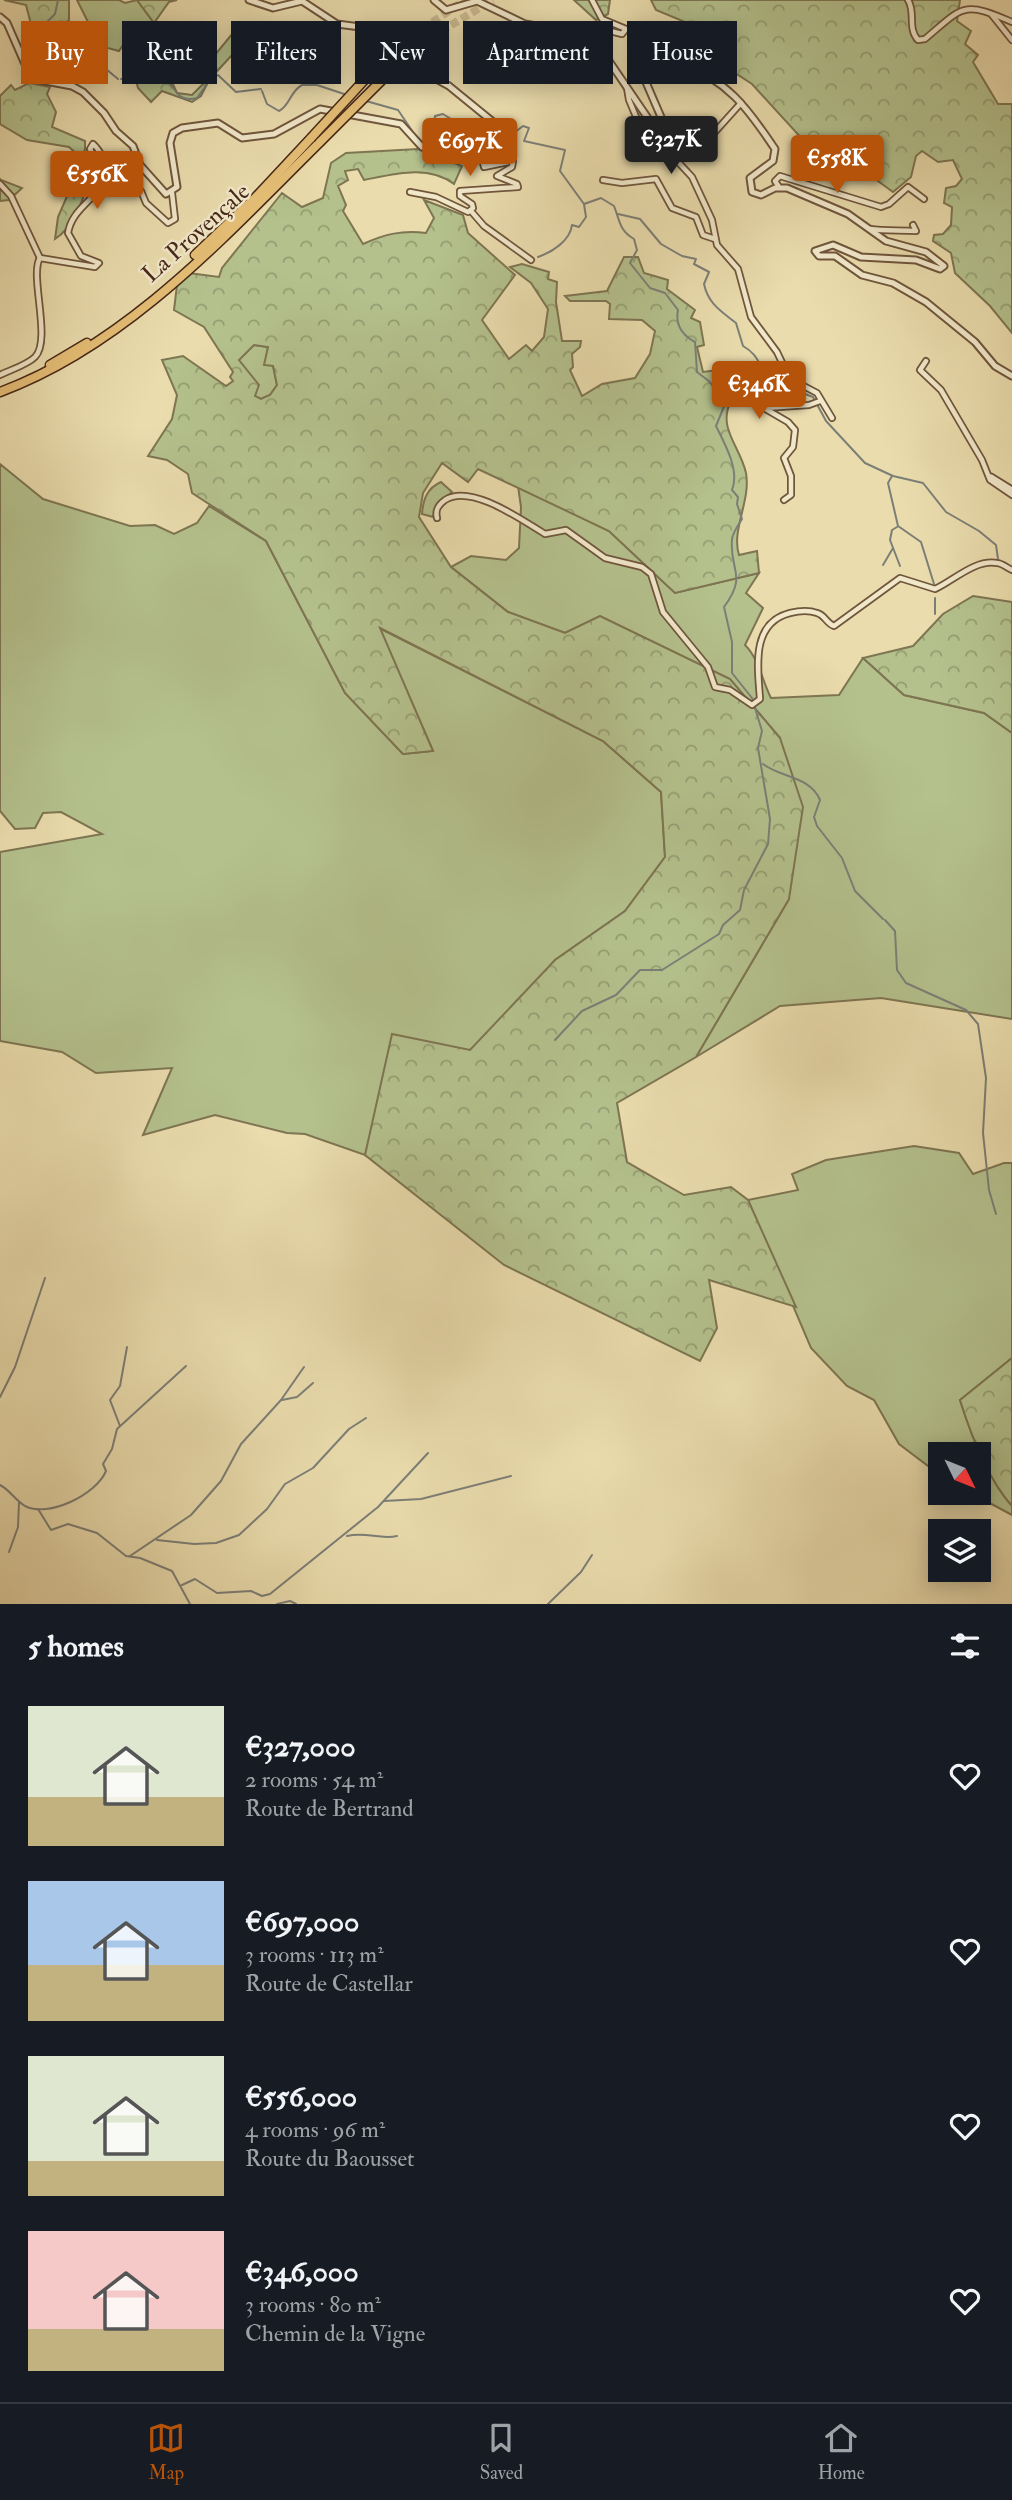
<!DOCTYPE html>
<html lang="en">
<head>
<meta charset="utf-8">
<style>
	:root { --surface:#171b24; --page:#20242c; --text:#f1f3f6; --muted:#9ea1a6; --line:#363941; --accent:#b45309 }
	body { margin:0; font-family:"IM FELL Double Pica",serif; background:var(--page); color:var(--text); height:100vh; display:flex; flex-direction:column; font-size:26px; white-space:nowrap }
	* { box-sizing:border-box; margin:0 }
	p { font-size:23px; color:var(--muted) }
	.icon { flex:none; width:38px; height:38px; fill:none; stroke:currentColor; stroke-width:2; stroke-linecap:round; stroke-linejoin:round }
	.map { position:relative; height:1604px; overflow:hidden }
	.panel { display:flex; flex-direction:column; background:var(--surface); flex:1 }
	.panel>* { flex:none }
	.top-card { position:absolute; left:21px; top:21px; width:971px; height:63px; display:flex; gap:14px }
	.needle { width:46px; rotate:133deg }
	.controls { position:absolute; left:928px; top:1442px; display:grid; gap:14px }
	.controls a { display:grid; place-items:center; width:63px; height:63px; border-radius:0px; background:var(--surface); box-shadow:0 4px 18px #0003; font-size:35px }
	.price { position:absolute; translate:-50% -60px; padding:0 16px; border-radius:7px; background:var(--accent); color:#fff; font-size:23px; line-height:46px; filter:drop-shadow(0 2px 4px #0008) }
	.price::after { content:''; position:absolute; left:50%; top:42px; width:21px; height:16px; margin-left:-10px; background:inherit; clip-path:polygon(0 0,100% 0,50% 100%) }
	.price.on { background:#222; color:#fff }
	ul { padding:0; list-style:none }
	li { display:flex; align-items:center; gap:21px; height:175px; padding:0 28px }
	li span { display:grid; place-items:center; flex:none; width:196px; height:140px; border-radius:0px; color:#555 }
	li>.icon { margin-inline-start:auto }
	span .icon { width:84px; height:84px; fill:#fffc; stroke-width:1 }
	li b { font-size:30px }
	h2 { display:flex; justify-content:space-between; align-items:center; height:84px; padding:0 28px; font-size:30px }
	.chip { padding:0 24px; border-radius:0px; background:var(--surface); box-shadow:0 4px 18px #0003; font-size:24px; line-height:63px }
	.chip.on { background:var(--accent); color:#fff }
	.tab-bar { display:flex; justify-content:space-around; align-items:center; height:98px; border-top:2px solid var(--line); background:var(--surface); font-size:19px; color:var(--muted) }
	.tab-bar a { display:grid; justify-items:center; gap:4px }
	.tab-bar .on { color:var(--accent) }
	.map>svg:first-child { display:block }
	.grass { fill:#b4c18d; stroke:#7e7552; stroke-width:2 }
	.forest { fill:url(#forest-crowns); stroke:#7e7552; stroke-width:2; fill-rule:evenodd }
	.garden { fill:url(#garden-furrows); stroke:#7e7552; stroke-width:2 }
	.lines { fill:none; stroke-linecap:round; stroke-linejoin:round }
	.stream { stroke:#7c7f77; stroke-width:2 }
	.motorway-tunnel { stroke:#c9b88f; stroke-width:8; stroke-dasharray:8 4; stroke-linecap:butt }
	.minor-casing { stroke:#70563d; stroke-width:8 }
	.tertiary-casing { stroke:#70563d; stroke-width:9 }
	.motorway-casing { stroke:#472918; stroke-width:11 }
	.minor { stroke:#f1e8ca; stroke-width:4.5 }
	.tertiary { stroke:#f1e8ca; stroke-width:5 }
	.motorway { stroke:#e5be76; stroke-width:8 }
	.motorway-bridge-casing { stroke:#472918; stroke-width:11; stroke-linecap:butt }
	.motorway-bridge { stroke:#e5be76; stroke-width:8 }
	.labels { text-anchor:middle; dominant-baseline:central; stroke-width:5; stroke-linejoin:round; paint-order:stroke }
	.street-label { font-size:24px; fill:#472918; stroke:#f1e8ca }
</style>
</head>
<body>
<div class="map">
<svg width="1012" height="1604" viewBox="0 0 1012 1604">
	<defs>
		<pattern id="forest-crowns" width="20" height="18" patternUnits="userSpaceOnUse" patternTransform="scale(1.75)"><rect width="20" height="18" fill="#b4c18d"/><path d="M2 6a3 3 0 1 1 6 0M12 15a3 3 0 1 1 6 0" fill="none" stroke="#949d72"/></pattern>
		<pattern id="garden-furrows" width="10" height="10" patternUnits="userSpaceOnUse" patternTransform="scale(1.75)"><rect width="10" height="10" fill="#b4c18d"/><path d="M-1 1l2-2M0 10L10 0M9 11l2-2" fill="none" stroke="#949d72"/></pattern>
	</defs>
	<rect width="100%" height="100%" fill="#eadcad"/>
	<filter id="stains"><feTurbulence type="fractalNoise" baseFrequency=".00286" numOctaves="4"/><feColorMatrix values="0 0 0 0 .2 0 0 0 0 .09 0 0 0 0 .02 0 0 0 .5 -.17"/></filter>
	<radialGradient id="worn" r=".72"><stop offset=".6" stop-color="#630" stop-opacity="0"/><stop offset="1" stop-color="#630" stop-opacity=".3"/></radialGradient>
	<!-- grass -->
	<g class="grass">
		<polygon points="77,0 119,0 125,3 137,0 154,23 137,46 127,39 119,51 108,48 98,53 84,43 89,24"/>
		<polygon points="0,179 1,180 22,188 9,200 0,201"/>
		<polygon points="254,345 268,347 265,365 273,365 277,385 270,395 261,399 254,396 250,376 238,360"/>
		<polygon points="0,464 43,499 130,526 155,525 174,534 197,523 209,506 266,541 345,693 403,754 433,751 379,628 603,741 661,792 665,857 625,911 555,960 517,1007 470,1050 376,1113 365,1155 305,1134 287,1133 215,1115 143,1135 172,1068 96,1073 62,1052 0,1041 0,852 102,834 61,812 43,813 35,828 15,829 0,811"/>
		<path d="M441,482L452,492L436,506L433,517L422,514C423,500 427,488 441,482Z"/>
		<path d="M518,486L609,531L675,593L759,573L746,593L763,608L745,645C759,659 762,680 771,698L839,695L863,658L904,695L984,713L1012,733V1019L881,998L780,1006L696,1057L789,899L780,738L730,679L600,616L565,633L508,612L451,567L471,556L506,560L519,548L521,507Z"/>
		<path d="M914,1146L959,1153L973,1174L1004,1163H1012V1358L960,1400C971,1435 987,1478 1012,1506V1515L971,1493H978V1454H940V1475L899,1444L874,1400L847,1386L811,1348L748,1200L798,1190L792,1174L826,1160Z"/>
	</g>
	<!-- forest -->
	<g class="forest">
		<polygon points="4,0 69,0 69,20 41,39 31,24 26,5"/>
		<polygon points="137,0 177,0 169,2 154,23"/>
		<polygon points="574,0 610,0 608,14 596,20"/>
		<polygon points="651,0 960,0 957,21 971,31 965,44 978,55 973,62 998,104 1012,104 1012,333 990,306 955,273 951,253 933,241 934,235 943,234 951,225 952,207 944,203 946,188 956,186 962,179 953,160 938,162 922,151 916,156 911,177 893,192 871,176 804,141 752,84 695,47 702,29 656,10"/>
		<path d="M237,28L263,31L269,40L257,44H242L209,80L201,96L192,102L162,91L151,102L138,88L135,76C148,80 158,75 171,80L177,93L192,95L203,84L205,67Z"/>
		<polygon points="29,83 50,87 47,94 56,112 52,127 85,141 85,150 80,157 69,147 27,140 0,124 0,96 11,85 15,90"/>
		<path d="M418,149L462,166L454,184C428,164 394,174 364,180L358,169L345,171L348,180L338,186L346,205L343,211L363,244C385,234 402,230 426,233L434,218L424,200L463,215L468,233L515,275L482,320L509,359L526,345L532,351L544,337L548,309L531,283L510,267L522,264L549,272L548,279L557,282L556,302L562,341H581L580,347L572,354L573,367L570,370L582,396L602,384L635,378L650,354L655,331L642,320L609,319L610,304L606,301H570L565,296L607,291L624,257H638L644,273L668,280L667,289L695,310L691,318L700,322L704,345L697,347L703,372L718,370L731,401C717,428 740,446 746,473C751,501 731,530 739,555L757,551L759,573L675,593L609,531L478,469L468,482L442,463L423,493L419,517L451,567L508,612L565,633L600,616L730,679L780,738L803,807L789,899L696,1057L617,1103L627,1162L684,1195L731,1187L748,1200L796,1307L709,1280L717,1328L700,1361L504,1265L365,1155L392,1034L470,1050L555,960L625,911L665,857L661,792L603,741L380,628L433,751L403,754L345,693L266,541L192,493L188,474L167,460L148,456L172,419L177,395L162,360L183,356L226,386L233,381L230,377L233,372L204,327L174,310L177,285L189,273L219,277L222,268L282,193L302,207L323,198L331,163L346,153ZM254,345L268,347L264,365L273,366L277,385L270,395L261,399L255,396L259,385L239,360Z"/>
		<path d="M86,163L92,173C85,194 74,228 55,239L58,217L71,187L68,177Z"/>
		<polygon points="973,596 1012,602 1012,733 984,713 904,695 863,658 913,646 943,614"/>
		<path d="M1012,1358V1506C987,1478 971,1435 960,1400Z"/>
	</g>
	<!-- garden -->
	<polygon class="garden" points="138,65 158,69 157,76 147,79 135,76"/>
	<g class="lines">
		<!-- stream -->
		<g class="stream">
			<polyline points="58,0 55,14 39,30 39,41 52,50 100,46 104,51 106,69 118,79"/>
			<path d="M121,79L151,82L166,79C177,89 177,103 197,98L210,80L218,75L236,92L261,89"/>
			<path d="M262,91L267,104L279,111C290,106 290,91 302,85H317L347,95"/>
			<polyline points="366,101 398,110 417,138"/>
			<path d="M433,139L435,116L443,114L451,119L464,145L471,142L479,129L506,139L523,126L529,128L524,141L565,150L560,171L584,204L586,217L579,227L572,225C570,241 552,252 538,257"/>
			<path d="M618,214L640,219L661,244L682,256L696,259L694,264L709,272L704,284C708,304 722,312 736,323L743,346C761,356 758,369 773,380L783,379L792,389L813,397L826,421L865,463L893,476L923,483L946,512L979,531L996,545L998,559"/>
			<polyline points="892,476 888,483 898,526 921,542 934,584"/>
			<polyline points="897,527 892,530 890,540 900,566"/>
			<polyline points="883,565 893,548"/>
			<polyline points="935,614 935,598"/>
			<path d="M763,764C781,778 810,776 820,800L814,817L817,826L842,858L855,891L883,919"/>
			<polyline points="885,920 895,931 897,970 906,983 966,1010 978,1024 986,1078 983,1133 989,1190 996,1214"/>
			<path d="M555,1040L582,1011L616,995L640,970H662L719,934L723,925L740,910L744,890L768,844L770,819L758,748L762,731L752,698L732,673V642L724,607C748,575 729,570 732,539C733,532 739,524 742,519L737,504L738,497L732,490C740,471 725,444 716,426L725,404L710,382L697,372L695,342C682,335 675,325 678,310L665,293L650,288L630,263L637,250L634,239C619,230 620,221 614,206L601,198L584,204"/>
			<polyline points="0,1397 15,1367 45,1278"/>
			<polyline points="282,1400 297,1397 313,1383"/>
			<polyline points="120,1426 110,1400 120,1386 127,1347"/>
			<path d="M0,1485C10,1490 15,1500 25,1506C48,1518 96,1495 106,1471L103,1464L112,1449L117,1429L186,1366"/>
			<polyline points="384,1501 421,1499 511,1476"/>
			<polyline points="38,1509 51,1530 68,1524 97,1533 126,1556 140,1558 172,1571 190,1604"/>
			<path d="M347,1536C366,1531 379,1540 397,1536"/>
			<polyline points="157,1540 194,1544 216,1543 239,1535 267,1509 285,1484 313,1468 349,1429 366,1418"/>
			<polyline points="9,1552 18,1527 19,1502"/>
			<polyline points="130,1556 191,1515 221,1481 241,1444 281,1400 304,1367"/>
			<polyline points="182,1585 195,1579 217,1593 251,1591 262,1596 270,1594 378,1507 428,1453"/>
			<polyline points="277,1604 290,1601 296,1604"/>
			<polyline points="548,1604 581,1572 592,1555"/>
		</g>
		<!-- motorway-tunnel -->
		<g class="motorway-tunnel">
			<polyline points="385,59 417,33 465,0"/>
			<polyline points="394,69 448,27 493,0"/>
		</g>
		<defs>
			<g id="minor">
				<path d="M908,0C916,12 907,28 918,40L925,39C963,7 962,0 1012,22"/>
				<polyline points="992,15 1012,40"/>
				<polyline points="592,36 602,29 622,34 626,29 602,19 592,0"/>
				<polyline points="627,88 629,100 642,131 666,149 692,177 712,220 717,245 738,269 751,317 777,352 787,373 796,382 817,393 832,418"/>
				<polyline points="702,139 714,133 741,103"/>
				<polyline points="603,180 622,183 656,179 672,208 696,217 703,235 715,239"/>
				<polyline points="0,184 11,196 40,258"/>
				<polyline points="779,187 775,181 780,176 881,207 889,204 908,187 924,199"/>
				<polyline points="410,192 436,197 468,212 473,208 472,204 460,196 460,191 518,187 517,184 497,176 512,167 513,161 484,167 483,163 498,152 481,159 478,157 494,141"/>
				<polyline points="471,211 484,226 531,260"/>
				<path d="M870,229C885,231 900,230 916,231L913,225"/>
				<path d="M40,258L95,267L99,263L81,256L68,233C74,197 119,200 90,149L93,144C105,153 114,187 124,191C129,193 135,189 141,191L146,203L168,223L175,219L172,193"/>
				<polyline points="926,361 920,370 941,390 982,460 990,480 1012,495"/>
				<path d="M0,375C10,370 27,365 35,357C52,340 29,275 40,258"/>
				<polyline points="784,500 791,495 791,476 784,458 793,447 795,430 788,422 764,408 809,405 820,401"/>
				<path d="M437,518C435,510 438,505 445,500C471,483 523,521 545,534L566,530L605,558L642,567L651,574L663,612L708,667L715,687L730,690L752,705L760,699C758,669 750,623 790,613C798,611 809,610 817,613C825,615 826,623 834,626L900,578L935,589C953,581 975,559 997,563C1002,563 1007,568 1012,570"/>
			</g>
			<g id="tertiary">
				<path d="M434,0L446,10L477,1L525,24L592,36L658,133L663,130L664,124L642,73L648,60C659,53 668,58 679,62C728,81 747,107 775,149L773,161L750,178L752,192L761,195L775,188H787L848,214L886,241L926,252L944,266L940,269L916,260L861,257L833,245L815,251L819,256H835L862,275L893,283L926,302L975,342L995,366L1012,376"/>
				<polyline points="0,17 7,23 28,71 40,80 72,86 83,92 104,113 116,131 133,146 140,165 166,194 177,187 170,143 173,133 182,128 218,123 242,138 274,134 320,109 401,124 422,147 435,141 441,125 447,127 459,146 465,150 481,137 496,142 500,139 498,126 449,86 402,60 384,30 337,24 302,1 273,8 249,0"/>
				<polyline points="991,477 1012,490"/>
			</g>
			<g id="motorway">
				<polyline points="368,76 385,59"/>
				<polyline points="381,81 394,69"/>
				<polyline points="195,255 254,199 311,138"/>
				<polyline points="50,365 87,343"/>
				<path d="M0,392C127,345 225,236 320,142"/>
			</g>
		</defs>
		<!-- minor casing -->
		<use href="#minor" class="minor-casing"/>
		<!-- tertiary casing -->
		<use href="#tertiary" class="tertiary-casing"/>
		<!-- motorway casing -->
		<use href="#motorway" class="motorway-casing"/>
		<!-- minor -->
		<use href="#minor" class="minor"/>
		<!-- tertiary -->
		<use href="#tertiary" class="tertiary"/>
		<!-- motorway -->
		<use href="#motorway" class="motorway"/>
		<defs>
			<g id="motorway-bridge">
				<polyline points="311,138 368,76"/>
				<polyline points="320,142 381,81"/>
			</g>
		</defs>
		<!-- motorway-bridge casing -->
		<use href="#motorway-bridge" class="motorway-bridge-casing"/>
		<!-- motorway-bridge -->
		<use href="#motorway-bridge" class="motorway-bridge"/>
	</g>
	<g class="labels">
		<!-- street labels -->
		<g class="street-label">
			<text transform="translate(196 233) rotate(-42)">La Provençale</text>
		</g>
	</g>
	<rect width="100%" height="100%" filter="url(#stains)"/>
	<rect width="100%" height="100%" fill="url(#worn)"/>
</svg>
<div class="controls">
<a><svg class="needle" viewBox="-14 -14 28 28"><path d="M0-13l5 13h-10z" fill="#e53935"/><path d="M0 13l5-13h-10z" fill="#9ea1a6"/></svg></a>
<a><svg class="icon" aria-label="layers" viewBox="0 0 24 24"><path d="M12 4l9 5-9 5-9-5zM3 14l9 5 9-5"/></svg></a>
</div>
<b class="price on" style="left:671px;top:176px">€327K</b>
<b class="price" style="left:470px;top:178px">€697K</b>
<b class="price" style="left:837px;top:195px">€558K</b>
<b class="price" style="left:97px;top:211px">€556K</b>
<b class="price" style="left:759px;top:421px">€346K</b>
<div class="top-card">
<a class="chip on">Buy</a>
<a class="chip">Rent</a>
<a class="chip">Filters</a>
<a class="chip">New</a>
<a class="chip">Apartment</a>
<a class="chip">House</a>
</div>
</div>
<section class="panel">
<h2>5 homes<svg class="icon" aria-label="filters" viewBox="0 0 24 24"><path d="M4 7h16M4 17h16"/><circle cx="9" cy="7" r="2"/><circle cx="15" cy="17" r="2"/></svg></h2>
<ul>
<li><span style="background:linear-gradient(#dfe7d0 65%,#c2b280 0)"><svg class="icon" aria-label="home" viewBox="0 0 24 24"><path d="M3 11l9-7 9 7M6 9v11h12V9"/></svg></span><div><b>€327,000</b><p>2 rooms · 54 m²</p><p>Route de Bertrand</p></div><svg class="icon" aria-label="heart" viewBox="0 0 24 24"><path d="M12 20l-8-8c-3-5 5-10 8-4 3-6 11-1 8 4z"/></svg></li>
<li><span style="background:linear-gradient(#a9c7e8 60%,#c2b280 0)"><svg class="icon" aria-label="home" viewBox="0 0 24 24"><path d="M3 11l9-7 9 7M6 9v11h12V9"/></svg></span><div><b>€697,000</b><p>3 rooms · 113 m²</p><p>Route de Castellar</p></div><svg class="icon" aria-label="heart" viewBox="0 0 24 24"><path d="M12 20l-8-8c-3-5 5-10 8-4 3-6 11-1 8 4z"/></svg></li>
<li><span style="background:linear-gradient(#dfe7d0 75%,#c2b280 0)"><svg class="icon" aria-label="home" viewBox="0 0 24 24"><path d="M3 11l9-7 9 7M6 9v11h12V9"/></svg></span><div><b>€556,000</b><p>4 rooms · 96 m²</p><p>Route du Baousset</p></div><svg class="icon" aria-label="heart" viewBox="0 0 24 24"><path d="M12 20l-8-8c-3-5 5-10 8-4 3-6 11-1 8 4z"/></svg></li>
<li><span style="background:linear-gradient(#f6c9c9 70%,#c2b280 0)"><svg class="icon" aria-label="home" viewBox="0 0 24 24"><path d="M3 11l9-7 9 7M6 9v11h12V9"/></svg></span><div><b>€346,000</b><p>3 rooms · 80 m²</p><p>Chemin de la Vigne</p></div><svg class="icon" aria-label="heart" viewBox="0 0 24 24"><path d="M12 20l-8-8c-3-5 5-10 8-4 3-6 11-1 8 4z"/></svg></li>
</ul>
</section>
<nav class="tab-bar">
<a class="on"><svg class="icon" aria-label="map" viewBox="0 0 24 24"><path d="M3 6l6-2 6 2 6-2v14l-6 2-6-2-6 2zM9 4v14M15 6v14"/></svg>Map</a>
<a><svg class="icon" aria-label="saved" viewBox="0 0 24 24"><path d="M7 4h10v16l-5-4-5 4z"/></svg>Saved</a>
<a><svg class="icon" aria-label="home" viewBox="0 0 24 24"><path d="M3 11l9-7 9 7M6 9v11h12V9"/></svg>Home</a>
</nav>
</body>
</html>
